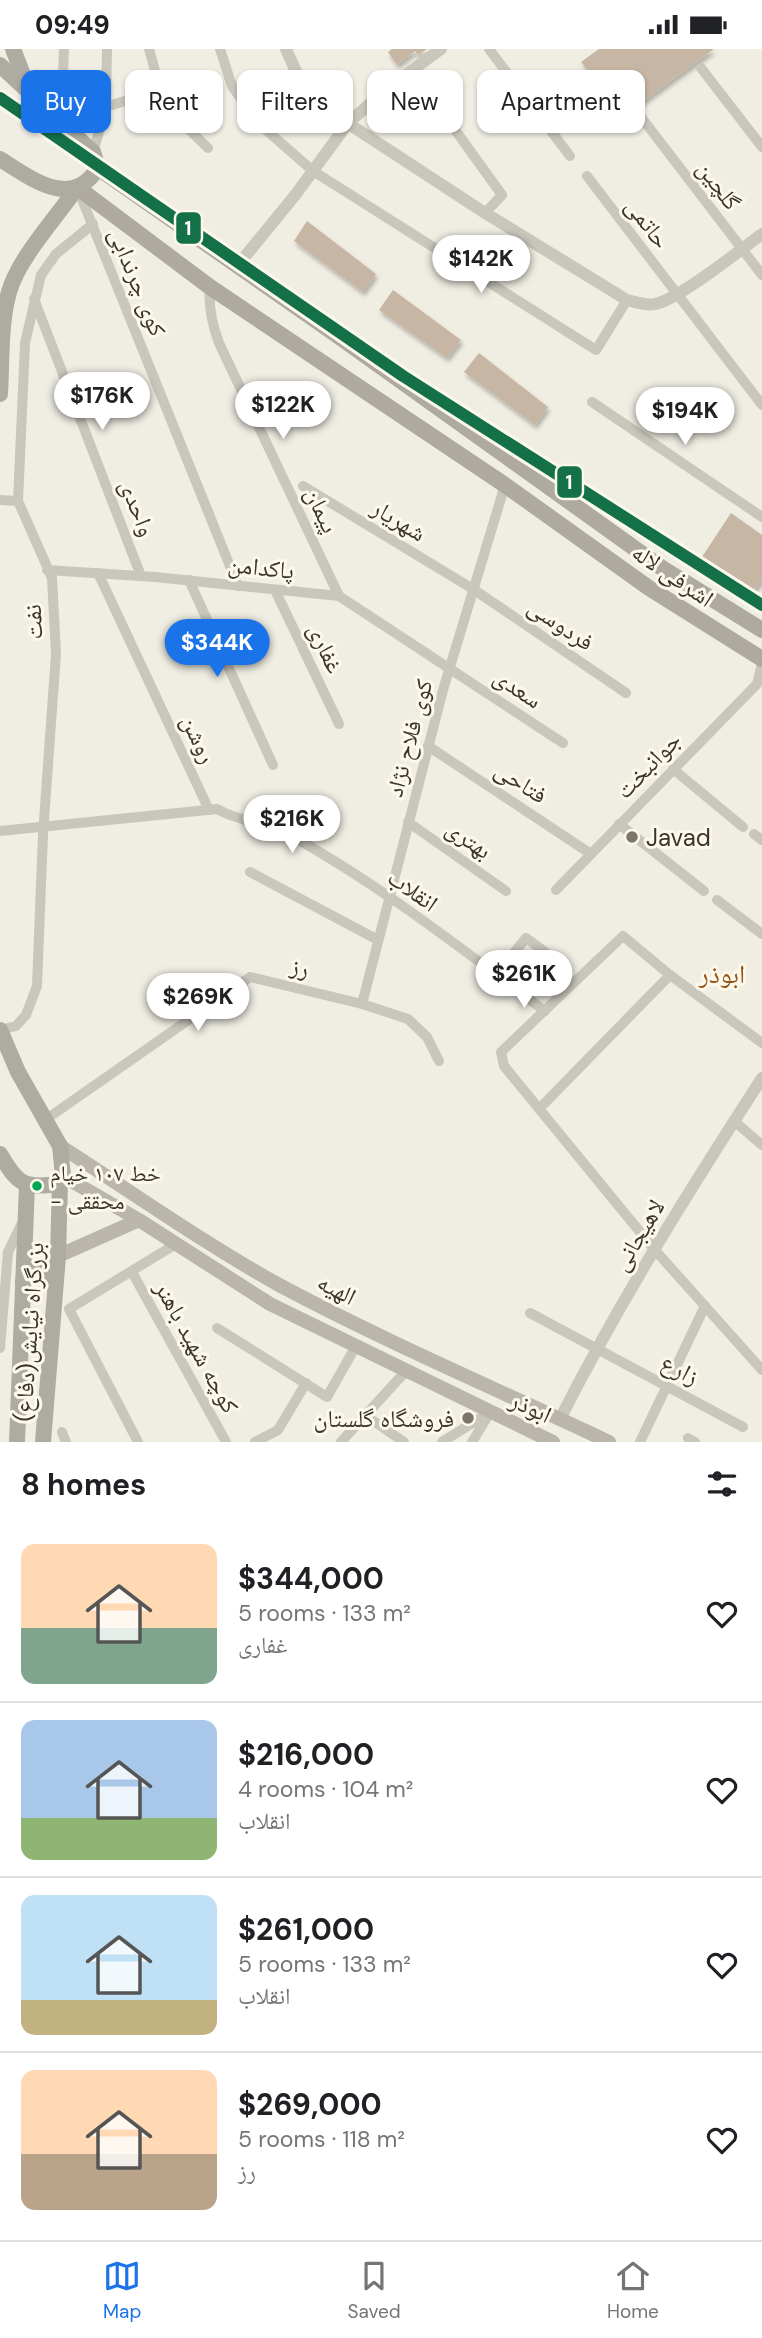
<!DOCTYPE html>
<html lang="en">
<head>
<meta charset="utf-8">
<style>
	:root { --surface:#fff; --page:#f6f6f6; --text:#202124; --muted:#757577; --line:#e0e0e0; --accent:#1a73e8 }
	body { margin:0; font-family:"DM Sans","Noto Naskh Arabic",sans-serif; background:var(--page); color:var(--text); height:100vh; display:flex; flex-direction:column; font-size:26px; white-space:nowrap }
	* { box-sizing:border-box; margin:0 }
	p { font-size:23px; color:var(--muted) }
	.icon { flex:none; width:38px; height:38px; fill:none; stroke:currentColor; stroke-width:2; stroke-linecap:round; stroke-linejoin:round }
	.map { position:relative; height:1393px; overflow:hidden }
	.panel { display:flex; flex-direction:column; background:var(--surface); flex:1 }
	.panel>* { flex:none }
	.banner { position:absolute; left:21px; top:21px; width:721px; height:63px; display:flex; gap:14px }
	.price { position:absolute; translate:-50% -60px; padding:0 16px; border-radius:24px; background:#fff; color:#222; font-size:23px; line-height:46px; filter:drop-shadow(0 2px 4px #0008) }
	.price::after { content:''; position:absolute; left:50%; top:42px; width:21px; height:16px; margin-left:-10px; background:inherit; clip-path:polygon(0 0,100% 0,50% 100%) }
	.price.on { background:var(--accent); color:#fff }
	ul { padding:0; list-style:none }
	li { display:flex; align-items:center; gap:21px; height:175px; padding:0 21px }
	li+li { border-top:2px solid var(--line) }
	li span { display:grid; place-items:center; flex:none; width:196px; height:140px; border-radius:14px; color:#555 }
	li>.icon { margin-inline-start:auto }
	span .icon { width:84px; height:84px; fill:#fffc; stroke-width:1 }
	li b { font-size:30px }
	h2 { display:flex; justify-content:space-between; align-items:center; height:84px; padding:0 21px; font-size:30px }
	.chip { padding:0 24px; border-radius:14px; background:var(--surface); box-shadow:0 2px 5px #0004; font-size:24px; line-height:63px }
	.chip.on { background:var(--accent); color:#fff }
	.status { display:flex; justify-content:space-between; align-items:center; height:49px; padding:0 35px; background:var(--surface); direction:ltr }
	.status svg { height:19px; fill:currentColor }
	.menu { display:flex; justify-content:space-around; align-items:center; height:98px; border-top:2px solid var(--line); background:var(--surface); font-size:19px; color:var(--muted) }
	.menu a { display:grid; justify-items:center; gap:4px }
	.menu .on { color:var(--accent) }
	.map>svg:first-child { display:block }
	.building { fill:#c6b6a3; filter:url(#shadow) }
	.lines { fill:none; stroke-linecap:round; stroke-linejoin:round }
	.minor { stroke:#c9c6bc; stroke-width:10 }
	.tertiary { stroke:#c9c6bc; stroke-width:12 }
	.secondary { stroke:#bab6ac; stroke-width:14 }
	.primary { stroke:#aeaaa1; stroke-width:16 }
	.trunk { stroke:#aeaba2; stroke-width:16 }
	.metro-1-casing { stroke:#fcf9ec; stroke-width:18 }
	.metro-1 { stroke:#147049; stroke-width:12 }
	.poi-dot { fill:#7b756a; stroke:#fcf9ec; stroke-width:2.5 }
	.bus-dot { fill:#00a651; stroke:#fcf9ec; stroke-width:2.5 }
	.labels { text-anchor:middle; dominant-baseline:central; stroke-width:6; stroke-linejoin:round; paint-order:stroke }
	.bus-label { font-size:22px; fill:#3c3429; stroke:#fcf9ec; text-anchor:start }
	.street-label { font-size:24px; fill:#3c3429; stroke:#fcf9ec }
	.poi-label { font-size:24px; fill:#3c3429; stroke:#fcf9ec; text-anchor:start }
	.neighbourhood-label { font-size:26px; fill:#945718; stroke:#fcf9ec }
	.line-badge { stroke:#fcf9ec; stroke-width:2.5 }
	.badge-label { font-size:19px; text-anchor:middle; font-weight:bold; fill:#fff }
</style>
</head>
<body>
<div class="status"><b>09:49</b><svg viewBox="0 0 49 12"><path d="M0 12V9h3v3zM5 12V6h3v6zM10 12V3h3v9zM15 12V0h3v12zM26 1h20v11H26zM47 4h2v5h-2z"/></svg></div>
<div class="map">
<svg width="762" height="1393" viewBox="0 0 762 1393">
	<defs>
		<filter id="shadow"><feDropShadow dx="2" dy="4" stdDeviation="2" flood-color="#0004"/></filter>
	</defs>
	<rect width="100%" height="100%" fill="#f0eee3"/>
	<!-- building -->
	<g class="building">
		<polygon points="392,0 427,0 418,6 415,2 397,16 388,3"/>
		<polygon points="599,0 714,0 623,67 581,13"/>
		<polygon points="307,172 376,225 363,243 294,192"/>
		<polygon points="393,241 461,291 447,309 379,261"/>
		<polygon points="479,304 548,358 535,376 464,323"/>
		<polygon points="731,464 762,486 762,531 749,547 698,514"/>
	</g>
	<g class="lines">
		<!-- minor -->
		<g class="minor">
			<polyline points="149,0 159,36 179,71 208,99"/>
			<polyline points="220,0 232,37 256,72 313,122 596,301 627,251"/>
			<polyline points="489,0 570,107"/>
			<polyline points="701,19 762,98"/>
			<polyline points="412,21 502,146 485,164"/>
			<polyline points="31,44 63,27 64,0"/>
			<polyline points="638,64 762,226"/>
			<polyline points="61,72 131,50 168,31"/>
			<polyline points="93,103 106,59 107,0"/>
			<polyline points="587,127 762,356"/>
			<polyline points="79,143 238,537"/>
			<path d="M210,238C208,258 212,275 219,294L339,547"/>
			<polyline points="34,250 141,527"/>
			<polyline points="592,353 762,468"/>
			<polyline points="303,437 473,540 626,644"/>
			<polyline points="0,451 18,452"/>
			<polyline points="47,521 155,528 339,547 563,694"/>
			<polyline points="98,524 209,761"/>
			<polyline points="189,531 273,716"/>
			<polyline points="275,541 339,675"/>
			<polyline points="428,697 591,805"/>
			<polyline points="673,720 743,778"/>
			<polyline points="408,773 506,842"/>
			<polyline points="619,775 704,842"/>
			<path d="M0,782L217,760C239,773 266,773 288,785C379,835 462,900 545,962"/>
			<polyline points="754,785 762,791"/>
			<polyline points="250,823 378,891"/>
			<polyline points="556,841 757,635 762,615"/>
			<polyline points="717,851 762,885"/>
			<polyline points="496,926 526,889 548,905"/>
			<polyline points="362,955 443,641 505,436"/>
			<polyline points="0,981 16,977 26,966 37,937 43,785 56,605 52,529 18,452 25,294 41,226 56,205 93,175"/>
			<polyline points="762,994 670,926 623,887 501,1003 504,1017 654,1200 762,1321"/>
			<polyline points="539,1060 670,926"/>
			<polyline points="45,1071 250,928 362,955 408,970 427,988 439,1012"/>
			<polyline points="734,1072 762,1096"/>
			<polyline points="132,1223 226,1393"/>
			<polyline points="530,1264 743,1378"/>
			<polyline points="217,1279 327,1348 356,1297"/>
			<polyline points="0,1299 8,1203 23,1172"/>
			<polyline points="365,1366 404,1393"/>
			<polyline points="62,1383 66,1393"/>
			<polyline points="688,1389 695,1393"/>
			<polyline points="138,1393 69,1260 176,1195"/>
			<polyline points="255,1393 278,1381 306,1334"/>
			<polyline points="341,1393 406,1322"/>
			<polyline points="442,1393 490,1363"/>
			<polyline points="472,1393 488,1367"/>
			<polyline points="640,1393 705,1257"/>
		</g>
		<!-- tertiary -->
		<g class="tertiary">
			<path d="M286,0L298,27L329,62L485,164L627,251C636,253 646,257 655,255C678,251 740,201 762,185"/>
			<polyline points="238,216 296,145 348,74 388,39 441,0"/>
			<path d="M560,1370C620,1252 690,1140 762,1029"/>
		</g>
		<!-- secondary -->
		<g class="secondary">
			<path d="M60,1097C133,1144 205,1195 281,1237C388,1294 499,1341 609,1393"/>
			<polyline points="63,1127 139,1171 270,1255 553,1393"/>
			<polyline points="58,1207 139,1171"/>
		</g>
		<!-- primary -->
		<g class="primary">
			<polyline points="98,119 338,287 662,519 762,581"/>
			<polyline points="78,139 210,238 505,436 649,539 762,610"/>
			<path d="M23,1233C31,1215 52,1217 55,1238"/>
		</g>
		<!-- trunk -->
		<g class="trunk">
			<polyline points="13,0 27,36"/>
			<path d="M0,16L93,103L98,119C71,161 32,130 0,110"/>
			<path d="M0,345C2,312 0,275 9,243C18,210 56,169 76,140"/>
			<path d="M0,981L18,1023L60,1097L63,1127L57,1135C23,1140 17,1134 0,1105"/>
			<polyline points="17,1393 27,1136"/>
			<polyline points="43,1393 58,1207 60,1133"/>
		</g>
		<defs>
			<polyline id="metro-1" points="0,49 403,327 762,556"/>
		</defs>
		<!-- metro-1 casing -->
		<use href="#metro-1" class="metro-1-casing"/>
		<!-- metro-1 -->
		<use href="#metro-1" class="metro-1"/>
	</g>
	<!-- markers -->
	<g class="poi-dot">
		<circle cx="632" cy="788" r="7"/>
		<circle cx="468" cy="1369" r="7"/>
	</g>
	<circle class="bus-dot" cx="37" cy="1137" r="6"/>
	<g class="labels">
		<!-- bus labels -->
		<g class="bus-label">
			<text x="50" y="1124">خط ۱۰۷ خیام<tspan x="50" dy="28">- محققی</tspan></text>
		</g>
		<!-- street labels -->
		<g class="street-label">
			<text transform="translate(719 136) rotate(53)">گلچین</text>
			<text transform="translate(648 174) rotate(53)">حاتمی</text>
			<text transform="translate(138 233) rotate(68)">کوی چرندابی</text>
			<text transform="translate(138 459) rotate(69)">واحدی</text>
			<text transform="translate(322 461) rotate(65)">پیمان</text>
			<text transform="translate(399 471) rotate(31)">شهریار</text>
			<text transform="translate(261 518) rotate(6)">پاکدامن</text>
			<text transform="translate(673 526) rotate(34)">اشرفی لاله</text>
			<text transform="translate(33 573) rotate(-93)">نفت</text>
			<text transform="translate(561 575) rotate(34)">فردوسی</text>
			<text transform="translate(326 599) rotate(65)">غفاری</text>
			<text transform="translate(518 639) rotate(34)">سعدی</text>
			<text transform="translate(409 689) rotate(-75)">کوی فلاح نژاد</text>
			<text transform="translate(199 690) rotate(65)">روشن</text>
			<text transform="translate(648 716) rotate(-46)">جوانبخت</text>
			<text transform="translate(521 733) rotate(33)">فتاحی</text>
			<text transform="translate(469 790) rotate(35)">بهتری</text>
			<text transform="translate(413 841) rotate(35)">انقلاب</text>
			<text transform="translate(300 918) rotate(13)">رز</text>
			<text transform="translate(638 1186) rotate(-59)">لاهیجانی</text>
			<text transform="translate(337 1240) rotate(27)">الهیه</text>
			<text transform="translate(29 1283) rotate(-86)">بزرگراه نیایش(دفاع)</text>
			<text transform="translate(197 1298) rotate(61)">کوچه شهید باهنر</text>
			<text transform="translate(680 1320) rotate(28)">زارع</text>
			<text transform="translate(531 1358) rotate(25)">ابوذر</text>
		</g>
		<!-- poi labels -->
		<g class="poi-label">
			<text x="646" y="788">Javad</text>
			<text x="454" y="1369" text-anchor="end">فروشگاه گلستان</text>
		</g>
		<!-- neighbourhood labels -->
		<g class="neighbourhood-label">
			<text x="722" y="925">ابوذر</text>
		</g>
	</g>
	<g class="line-badge">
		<rect x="175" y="162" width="27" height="34" rx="7" fill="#147049"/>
		<rect x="556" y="416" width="27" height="34" rx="7" fill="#147049"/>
	</g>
	<g class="badge-label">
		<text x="188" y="186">1</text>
		<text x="569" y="440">1</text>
	</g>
</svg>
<b class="price" style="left:481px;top:246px">$142K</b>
<b class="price" style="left:102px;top:383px">$176K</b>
<b class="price" style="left:283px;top:392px">$122K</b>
<b class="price" style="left:685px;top:398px">$194K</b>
<b class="price on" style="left:217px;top:630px">$344K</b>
<b class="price" style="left:292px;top:806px">$216K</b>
<b class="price" style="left:524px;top:961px">$261K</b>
<b class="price" style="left:198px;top:984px">$269K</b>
<div class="banner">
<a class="chip on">Buy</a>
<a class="chip">Rent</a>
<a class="chip">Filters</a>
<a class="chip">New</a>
<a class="chip">Apartment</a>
</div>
</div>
<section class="panel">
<h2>8 homes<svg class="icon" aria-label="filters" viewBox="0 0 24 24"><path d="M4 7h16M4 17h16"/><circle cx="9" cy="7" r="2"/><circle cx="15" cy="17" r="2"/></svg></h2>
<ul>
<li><span style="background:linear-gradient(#ffd9b3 60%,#7fa58c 0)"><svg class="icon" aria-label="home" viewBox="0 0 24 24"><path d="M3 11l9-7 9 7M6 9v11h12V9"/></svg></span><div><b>$344,000</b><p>5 rooms · 133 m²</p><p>غفاری</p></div><svg class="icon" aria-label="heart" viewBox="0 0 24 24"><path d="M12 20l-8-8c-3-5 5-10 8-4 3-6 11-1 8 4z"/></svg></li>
<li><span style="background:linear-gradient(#a9c7e8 70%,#8fb573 0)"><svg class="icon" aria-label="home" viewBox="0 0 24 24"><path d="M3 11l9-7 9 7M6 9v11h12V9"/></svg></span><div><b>$216,000</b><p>4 rooms · 104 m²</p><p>انقلاب</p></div><svg class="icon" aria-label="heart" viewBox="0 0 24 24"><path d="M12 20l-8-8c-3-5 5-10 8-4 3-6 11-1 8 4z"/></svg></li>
<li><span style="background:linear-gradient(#bfe0f5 75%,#c2b280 0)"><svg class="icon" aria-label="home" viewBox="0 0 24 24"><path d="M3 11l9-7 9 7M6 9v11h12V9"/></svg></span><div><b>$261,000</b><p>5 rooms · 133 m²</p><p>انقلاب</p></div><svg class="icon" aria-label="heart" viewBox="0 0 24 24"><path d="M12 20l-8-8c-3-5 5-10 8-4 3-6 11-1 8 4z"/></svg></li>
<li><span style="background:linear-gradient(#ffd9b3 60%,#b9a48a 0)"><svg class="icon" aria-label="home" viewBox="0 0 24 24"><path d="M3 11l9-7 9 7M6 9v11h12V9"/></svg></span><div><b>$269,000</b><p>5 rooms · 118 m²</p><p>رز</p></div><svg class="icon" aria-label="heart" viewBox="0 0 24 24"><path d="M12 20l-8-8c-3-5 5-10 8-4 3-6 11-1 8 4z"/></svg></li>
</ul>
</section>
<nav class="menu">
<a class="on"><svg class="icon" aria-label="map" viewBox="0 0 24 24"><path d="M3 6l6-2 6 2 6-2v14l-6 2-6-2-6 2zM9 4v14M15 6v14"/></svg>Map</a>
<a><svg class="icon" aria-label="saved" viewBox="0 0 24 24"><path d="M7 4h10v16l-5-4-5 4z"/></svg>Saved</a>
<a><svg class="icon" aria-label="home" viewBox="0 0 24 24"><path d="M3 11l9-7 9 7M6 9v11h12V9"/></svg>Home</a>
</nav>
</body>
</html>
